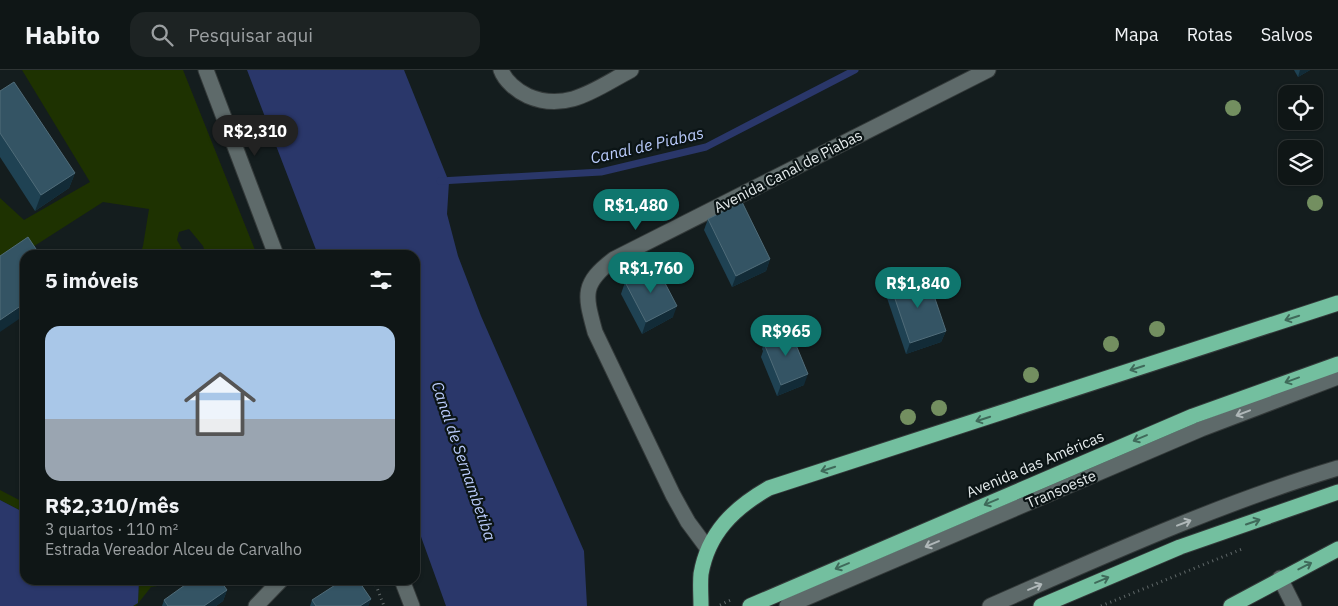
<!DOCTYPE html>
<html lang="pt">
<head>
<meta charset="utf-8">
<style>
	:root { --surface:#0f1616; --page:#1d2323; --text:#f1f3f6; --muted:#9b9fa1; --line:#2f3535; --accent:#0f766e }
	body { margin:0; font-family:"IBM Plex Sans",sans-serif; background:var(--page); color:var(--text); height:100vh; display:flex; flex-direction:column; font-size:19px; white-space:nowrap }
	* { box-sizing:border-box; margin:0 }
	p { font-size:16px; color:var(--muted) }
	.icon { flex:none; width:28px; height:28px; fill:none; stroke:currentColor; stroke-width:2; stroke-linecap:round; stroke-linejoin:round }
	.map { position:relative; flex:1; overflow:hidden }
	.panel { position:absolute; left:20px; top:180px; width:400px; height:335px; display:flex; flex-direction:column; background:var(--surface); border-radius:15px; box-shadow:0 1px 4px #0004,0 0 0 1px var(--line) }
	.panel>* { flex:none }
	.buttons { position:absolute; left:1278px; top:15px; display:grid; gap:10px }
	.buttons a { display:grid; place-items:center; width:45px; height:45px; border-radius:10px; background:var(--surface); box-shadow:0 1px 4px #0004,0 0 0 1px var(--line); font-size:25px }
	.price { position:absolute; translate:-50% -42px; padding:0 11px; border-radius:18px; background:var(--accent); color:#fff; font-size:16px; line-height:32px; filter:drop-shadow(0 1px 2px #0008) }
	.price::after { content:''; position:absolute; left:50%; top:30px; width:15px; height:11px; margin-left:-8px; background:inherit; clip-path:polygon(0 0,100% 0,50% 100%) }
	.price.current { background:#222; color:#fff }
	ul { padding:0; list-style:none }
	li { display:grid; align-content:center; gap:10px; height:265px; padding:0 25px }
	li+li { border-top:1px solid var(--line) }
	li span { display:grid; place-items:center; height:155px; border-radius:15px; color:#555 }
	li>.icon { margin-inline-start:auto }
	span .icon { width:90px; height:90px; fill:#fffc; stroke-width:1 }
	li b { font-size:21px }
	h2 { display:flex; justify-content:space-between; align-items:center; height:60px; padding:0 25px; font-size:21px }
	header { display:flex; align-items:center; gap:30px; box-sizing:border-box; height:70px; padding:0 25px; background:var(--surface); border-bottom:1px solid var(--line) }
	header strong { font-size:24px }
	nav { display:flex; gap:28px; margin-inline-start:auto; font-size:18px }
	.search { width:350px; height:45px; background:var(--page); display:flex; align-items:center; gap:12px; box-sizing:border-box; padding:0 18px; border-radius:15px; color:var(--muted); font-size:19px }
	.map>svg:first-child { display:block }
	.green { fill:#1e3201 }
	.water { fill:#2a376a }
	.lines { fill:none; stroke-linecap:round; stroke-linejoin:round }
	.stream { stroke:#2a376a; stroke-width:7 }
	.minor-casing { stroke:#343a3a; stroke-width:17 }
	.highway-casing { stroke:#343a3a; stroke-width:17 }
	.path { stroke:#606869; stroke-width:3; stroke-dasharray:1 4; stroke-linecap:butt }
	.minor { stroke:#5e6a6a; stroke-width:15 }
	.highway { stroke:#73bf9f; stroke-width:15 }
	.tree { fill:#738f60 }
	.wall { fill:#1f4253 }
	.shaded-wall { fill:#122b37 }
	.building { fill:#345464; stroke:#506c79 }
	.oneway { stroke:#3f6a5a }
	.oneway2 { stroke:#afb7b8 }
	.labels { text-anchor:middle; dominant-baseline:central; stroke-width:4.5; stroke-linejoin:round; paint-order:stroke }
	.street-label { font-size:15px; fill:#e5ebec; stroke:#0b1415 }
	.water-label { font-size:16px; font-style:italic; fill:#bacbfc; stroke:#0b1415 }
</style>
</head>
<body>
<header>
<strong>Habito</strong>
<div class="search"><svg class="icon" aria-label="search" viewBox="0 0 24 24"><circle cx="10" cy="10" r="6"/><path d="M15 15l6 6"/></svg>Pesquisar aqui</div>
<nav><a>Mapa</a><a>Rotas</a><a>Salvos</a></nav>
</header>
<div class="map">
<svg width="1338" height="536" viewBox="0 0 1338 536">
	<rect width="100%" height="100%" fill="#141d1e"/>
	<!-- green -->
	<g class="green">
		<polygon points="22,0 183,0 257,185 206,185 203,176 189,159 179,162 177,170 182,179 179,185 140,185 143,176 149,139 103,132 0,198 0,128 24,150 90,112"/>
		<polygon points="0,420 25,433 25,443 0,430"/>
		<polygon points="139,510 196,510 151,517 136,536 133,536 138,532"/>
	</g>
	<!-- water -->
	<g class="water">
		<polygon points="247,0 404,0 449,112 447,144 458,186 481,246 584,481 587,536 446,536 415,450 415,185 318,185"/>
		<polygon points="0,430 25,443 25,510 139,510 138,533 133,536 0,536"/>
	</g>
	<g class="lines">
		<!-- stream -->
		<polyline class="stream" points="440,111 601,102 706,77 855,0"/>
		<defs>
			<g id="minor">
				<polyline points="206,0 276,185"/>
				<path d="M501,0C505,11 517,21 528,26C567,43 597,18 631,0"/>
				<path d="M708,479L688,452L673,425L595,262C585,225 581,214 614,189L988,0"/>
				<polyline points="1280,508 1294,536"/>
				<polyline points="402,510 412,536"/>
				<polyline points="256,536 281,510"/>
				<polyline points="787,536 1201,359 1338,307"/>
				<path d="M990,536C1104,486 1218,434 1338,398"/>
			</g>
			<g id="highway">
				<path d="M701,536C701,526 700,514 701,504C708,463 734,438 769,418L1338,233"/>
				<polyline points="750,536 1193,346 1338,294"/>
				<polyline points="1041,536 1180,477 1338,422"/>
				<polyline points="1231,536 1338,479"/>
			</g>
		</defs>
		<!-- minor casing -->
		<use href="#minor" class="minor-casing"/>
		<!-- highway casing -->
		<use href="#highway" class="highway-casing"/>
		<!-- path -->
		<g class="path">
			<polyline points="374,510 384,536"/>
			<polyline points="720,535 733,529"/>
			<polyline points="1101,536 1242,479"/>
		</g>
		<!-- minor -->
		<use href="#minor" class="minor"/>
		<!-- highway -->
		<use href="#highway" class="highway"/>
	</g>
	<!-- trees -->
	<g class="tree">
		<circle cx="1233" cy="38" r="8"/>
		<circle cx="1315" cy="133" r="8"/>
		<circle cx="929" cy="209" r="8"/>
		<circle cx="1157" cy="259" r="8"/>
		<circle cx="1111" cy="274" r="8"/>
		<circle cx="1031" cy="305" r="8"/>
		<circle cx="939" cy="338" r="8"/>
		<circle cx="908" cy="347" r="8"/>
	</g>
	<!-- wall -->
	<g class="wall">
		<polygon points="1294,0 1310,0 1298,7"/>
		<polygon points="0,21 75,103 69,118 35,141 0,87"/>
		<polygon points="708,149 770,189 766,201 732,217 704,160"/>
		<polygon points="625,212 673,247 642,264 621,224"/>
		<polygon points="891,217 946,261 941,272 906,284 887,228"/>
		<polygon points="766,268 804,315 777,326 761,287 763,281 762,279"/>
		<polygon points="227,520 223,531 216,536 162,536 164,530"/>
		<polygon points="371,529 368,536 310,536 312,530"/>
	</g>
	<!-- shaded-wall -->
	<g class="shaded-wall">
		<polygon points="1300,0 1310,0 1298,7"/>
		<polygon points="75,103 69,118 35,141 41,125"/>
		<polygon points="770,189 766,201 732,217 736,206"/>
		<polygon points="25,233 25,245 0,262 0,250"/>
		<polygon points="677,236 673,247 642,264 646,252"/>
		<polygon points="946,261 941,272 906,284 910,273"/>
		<polygon points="808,304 804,315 777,326 781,315"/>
		<polygon points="227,520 223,531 216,536 204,536"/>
		<polygon points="371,529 368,536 360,536"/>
	</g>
	<!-- building -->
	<g class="building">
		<polygon points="14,12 75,103 41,125 0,63 0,21"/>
		<polygon points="742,132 770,189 736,206 708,149"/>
		<polygon points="28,167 40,185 25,185 25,233 0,250 0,186"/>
		<polygon points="656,196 677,236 646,252 625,212"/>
		<polygon points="927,205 946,261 910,273 891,217"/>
		<polygon points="789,258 808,304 781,315 765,276 769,274 766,268"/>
		<polygon points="192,510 220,510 227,520 204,536 168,536 164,530"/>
		<polygon points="343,510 358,510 371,529 360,536 316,536 312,530"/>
	</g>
	<!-- one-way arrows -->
	<defs><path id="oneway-shaft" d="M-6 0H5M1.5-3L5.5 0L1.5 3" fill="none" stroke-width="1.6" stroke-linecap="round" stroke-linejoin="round" transform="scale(1.25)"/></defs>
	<g class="oneway">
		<use href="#oneway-shaft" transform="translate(1292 248) rotate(162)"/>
		<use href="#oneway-shaft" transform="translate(1137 298) rotate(162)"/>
		<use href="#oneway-shaft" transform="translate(1292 310) rotate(160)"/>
		<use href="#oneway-shaft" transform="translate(983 349) rotate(162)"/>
		<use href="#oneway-shaft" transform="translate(1140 368) rotate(157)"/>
		<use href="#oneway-shaft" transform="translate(828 399) rotate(162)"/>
		<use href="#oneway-shaft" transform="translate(991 432) rotate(157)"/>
		<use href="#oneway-shaft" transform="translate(1253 452) rotate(-19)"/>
		<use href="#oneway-shaft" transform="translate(842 496) rotate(157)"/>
		<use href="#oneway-shaft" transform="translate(1305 496) rotate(-27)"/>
		<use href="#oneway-shaft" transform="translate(1102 510) rotate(-23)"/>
	</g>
	<g class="oneway2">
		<use href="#oneway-shaft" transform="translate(1243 343) rotate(159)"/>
		<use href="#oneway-shaft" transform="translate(1184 453) rotate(-21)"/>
		<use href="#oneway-shaft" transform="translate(932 474) rotate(157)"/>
		<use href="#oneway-shaft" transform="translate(1035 517) rotate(-23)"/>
	</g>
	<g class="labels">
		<!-- street labels -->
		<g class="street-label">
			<text transform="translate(788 101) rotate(-27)">Avenida Canal de Piabas</text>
			<text transform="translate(1035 394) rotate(-23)">Avenida das Américas</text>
			<text transform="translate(1061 419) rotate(-23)">Transoeste</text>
		</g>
		<!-- water labels -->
		<g class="water-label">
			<text transform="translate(647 75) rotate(-13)">Canal de Piabas</text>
			<text transform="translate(464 391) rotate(71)">Canal de Sernambetiba</text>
		</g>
	</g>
</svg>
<div class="buttons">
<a><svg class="icon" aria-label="locate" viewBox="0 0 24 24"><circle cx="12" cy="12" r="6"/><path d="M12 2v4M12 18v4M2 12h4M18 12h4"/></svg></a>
<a><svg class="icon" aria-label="layers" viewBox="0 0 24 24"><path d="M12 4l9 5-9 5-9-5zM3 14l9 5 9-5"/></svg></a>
</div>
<b class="price current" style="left:255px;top:87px">R$2,310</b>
<b class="price" style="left:636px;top:161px">R$1,480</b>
<b class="price" style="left:651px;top:224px">R$1,760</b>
<b class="price" style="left:918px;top:239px">R$1,840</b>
<b class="price" style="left:786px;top:287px">R$965</b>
<section class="panel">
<h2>5 imóveis<svg class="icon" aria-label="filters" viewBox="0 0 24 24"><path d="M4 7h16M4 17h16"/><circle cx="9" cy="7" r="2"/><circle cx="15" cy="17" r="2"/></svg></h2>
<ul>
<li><span style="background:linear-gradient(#a9c7e8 60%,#9aa5b1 0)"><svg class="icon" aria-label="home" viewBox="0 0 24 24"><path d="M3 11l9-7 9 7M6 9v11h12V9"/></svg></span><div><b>R$2,310/mês</b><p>3 quartos · 110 m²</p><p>Estrada Vereador Alceu de Carvalho</p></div></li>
</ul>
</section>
</div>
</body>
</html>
